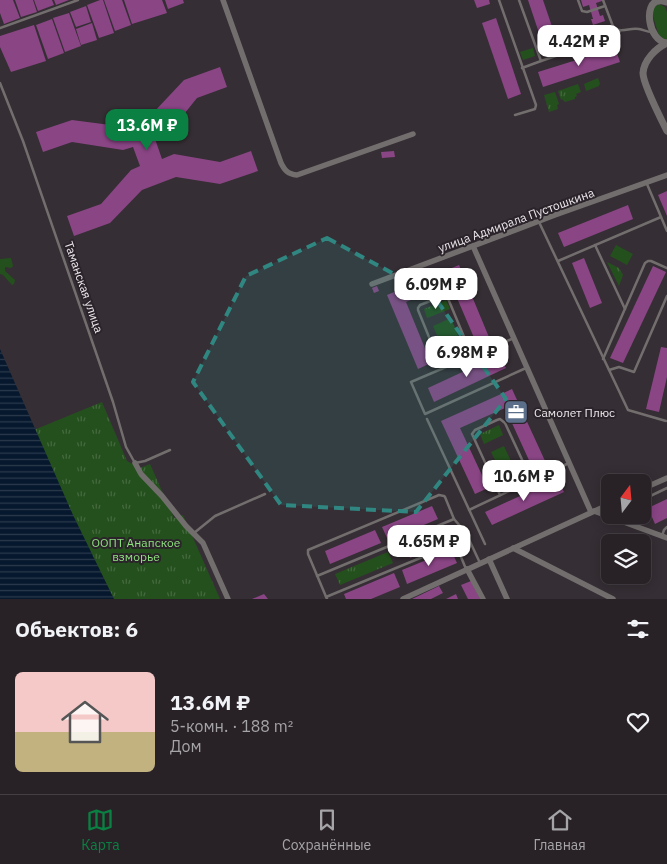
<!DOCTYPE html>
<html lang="ru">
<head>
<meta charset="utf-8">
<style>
	:root { --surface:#282227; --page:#302a2f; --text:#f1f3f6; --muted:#a5a4a7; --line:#443f44; --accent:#0b8043 }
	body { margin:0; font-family:"IBM Plex Sans",sans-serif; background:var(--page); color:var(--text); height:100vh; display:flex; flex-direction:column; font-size:19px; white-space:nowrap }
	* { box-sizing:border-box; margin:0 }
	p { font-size:16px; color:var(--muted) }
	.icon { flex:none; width:28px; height:28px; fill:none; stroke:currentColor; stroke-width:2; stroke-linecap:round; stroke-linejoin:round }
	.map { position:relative; height:599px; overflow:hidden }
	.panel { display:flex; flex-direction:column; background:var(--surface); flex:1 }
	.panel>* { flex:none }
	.needle { width:32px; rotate:16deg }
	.fabs { position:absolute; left:601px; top:474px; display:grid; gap:10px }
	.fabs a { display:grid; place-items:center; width:50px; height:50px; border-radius:8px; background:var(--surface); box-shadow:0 2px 12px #0003,0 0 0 1px var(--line); font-size:25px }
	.price { position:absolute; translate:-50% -42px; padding:0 11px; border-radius:10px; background:#fff; color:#222; font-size:16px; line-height:32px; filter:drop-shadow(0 1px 2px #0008) }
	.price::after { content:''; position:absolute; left:50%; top:30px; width:15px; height:11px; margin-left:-8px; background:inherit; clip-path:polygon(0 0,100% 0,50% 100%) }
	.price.on { background:var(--accent); color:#fff }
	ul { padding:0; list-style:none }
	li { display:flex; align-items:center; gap:15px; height:125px; padding:0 15px }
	li span { display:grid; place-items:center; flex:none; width:140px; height:100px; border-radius:8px; color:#555 }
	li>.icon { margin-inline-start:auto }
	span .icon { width:60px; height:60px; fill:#fffc; stroke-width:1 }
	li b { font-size:21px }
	h2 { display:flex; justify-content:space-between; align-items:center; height:60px; padding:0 15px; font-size:21px }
	.tabs { display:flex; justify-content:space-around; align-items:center; height:70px; border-top:1px solid var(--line); background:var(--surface); font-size:14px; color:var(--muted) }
	.tabs a { display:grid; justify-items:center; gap:2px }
	.tabs .on { color:var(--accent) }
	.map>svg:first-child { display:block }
	.green { fill:#24501d }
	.park { fill:url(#park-tufts) }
	.water { fill:url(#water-rules) }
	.building { fill:#8a4585 }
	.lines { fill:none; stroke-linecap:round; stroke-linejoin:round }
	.service { stroke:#736e6e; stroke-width:2.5 }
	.minor { stroke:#736e6e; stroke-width:5.5 }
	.tertiary { stroke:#736e6e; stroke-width:7 }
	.marked { fill:#308781; fill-opacity:0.2; stroke:#308781; stroke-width:4; stroke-dasharray:10 6; stroke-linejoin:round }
	.labels { text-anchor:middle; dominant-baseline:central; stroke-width:4; stroke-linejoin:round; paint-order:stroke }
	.street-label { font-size:12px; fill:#ede9ed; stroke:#2b242a }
	.poi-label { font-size:12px; fill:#ede9ed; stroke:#2b242a; text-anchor:start }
	.park-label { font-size:12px; fill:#8ee27f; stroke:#2b242a }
</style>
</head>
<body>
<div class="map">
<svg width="667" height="599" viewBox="0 0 667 599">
	<defs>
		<pattern id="park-tufts" width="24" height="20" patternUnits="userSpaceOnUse" patternTransform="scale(1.25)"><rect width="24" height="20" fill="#24501d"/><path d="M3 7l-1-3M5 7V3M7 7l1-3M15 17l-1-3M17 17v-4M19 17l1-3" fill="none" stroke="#44693e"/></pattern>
		<pattern id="water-rules" width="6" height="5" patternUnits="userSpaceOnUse" patternTransform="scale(1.25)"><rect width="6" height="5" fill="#06182e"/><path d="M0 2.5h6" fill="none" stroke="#2b3a4d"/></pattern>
	</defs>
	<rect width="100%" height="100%" fill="#352e34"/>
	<!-- green -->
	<g class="green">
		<polygon points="659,4 665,7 667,12 667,40 659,36 652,13 653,7"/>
		<polygon points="616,245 633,254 627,265 610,256"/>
		<polygon points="11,258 13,266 11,268 5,267 5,271 15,280 14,284 12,285 3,275 0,274 0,259"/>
		<polygon points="451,318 464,351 447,358 433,326"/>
		<polygon points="504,446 517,474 505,480 491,452"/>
	</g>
	<!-- park -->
	<g class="park">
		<polygon points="533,48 535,56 523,60 520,52"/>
		<polygon points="598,78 600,84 599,85 599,86 586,91 584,84"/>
		<polygon points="578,84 581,92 576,94 577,96 575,97 575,99 565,102 562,99 561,100 558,91"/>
		<polygon points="555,92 559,104 557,105 558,109 549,112 544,95"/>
		<polygon points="607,262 619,268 623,275 619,286"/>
		<polygon points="446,300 450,309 427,318 424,309"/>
		<polygon points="102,402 127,461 140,468 150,464 174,518 183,515 220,599 108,599 29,432"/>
		<polygon points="499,425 503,435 484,444 480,434"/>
		<polygon points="388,552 393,563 340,585 335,574"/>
	</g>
	<!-- water -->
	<polygon class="water" points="0,349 73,515 114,599 0,599"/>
	<!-- building -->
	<g class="building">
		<polygon points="0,0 13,0 20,18 4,24 0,13"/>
		<polygon points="15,0 33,0 37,12 21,17"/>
		<polygon points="34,0 52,0 54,5 38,11"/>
		<polygon points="54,0 69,0 56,5"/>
		<polygon points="100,0 103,0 114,33 99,38 87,5"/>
		<polygon points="104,0 122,0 131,25 115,31"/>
		<polygon points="124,0 162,0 167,13 132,24"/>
		<polygon points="165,0 183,0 184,3 168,9"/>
		<polygon points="474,0 489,0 490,4 477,8"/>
		<polygon points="528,0 543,0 559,47 545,51"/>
		<polygon points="581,0 605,0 596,3 600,16 603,15 605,21 593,25 591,19 593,19 589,5 583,7"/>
		<polygon points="86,6 91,22 76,27 70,12"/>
		<polygon points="69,13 81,46 65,52 53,18"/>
		<polygon points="496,18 521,94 508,99 482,23"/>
		<polygon points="52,19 64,53 48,59 36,25"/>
		<polygon points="92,23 97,40 81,45 76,29"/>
		<polygon points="34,25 46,61 11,72 0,47 0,36"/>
		<polygon points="615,48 620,62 543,87 538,72"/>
		<polygon points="220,67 227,87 197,98 168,134 155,139 162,159 174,154 220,162 251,151 258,171 220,184 176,177 142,190 110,223 74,236 67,216 101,204 131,170 140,166 133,147 123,150 72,142 43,152 36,132 72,120 118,126 153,113 184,80"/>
		<polygon points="394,151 395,157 382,158 381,152"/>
		<polygon points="667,191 667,216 658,195"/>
		<polygon points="628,205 633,219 564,247 558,233"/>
		<polygon points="584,258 602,303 590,308 572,263"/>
		<polygon points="459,265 491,342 478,347 451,284 406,302 431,363 418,369 387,295"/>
		<polygon points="653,266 666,272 623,363 610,358"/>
		<polygon points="377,286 379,291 374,293 372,288"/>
		<polygon points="661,347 667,348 667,377 659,412 646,409"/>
		<polygon points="499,355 506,368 434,402 428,388"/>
		<polygon points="512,389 546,463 533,469 505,408 460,428 488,488 475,494 441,421"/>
		<polygon points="557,479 564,492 492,525 485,512"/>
		<polygon points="667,499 667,518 655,524 648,508"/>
		<polygon points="432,506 438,519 388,540 382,527"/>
		<polygon points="446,525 453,540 410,558 404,543"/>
		<polygon points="375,530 381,543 330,564 325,551"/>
		<polygon points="451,550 457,563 407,584 402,570"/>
		<polygon points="394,573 400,587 371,599 346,599 344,594"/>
		<polygon points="471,581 480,599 468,599 461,585"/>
		<polygon points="439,586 443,593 431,599 412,599"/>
		<polygon points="264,594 268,599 252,599"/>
		<polygon points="456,594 458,599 446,599"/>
	</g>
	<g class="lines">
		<!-- service -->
		<g class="service">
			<polyline points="499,0 536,105 535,109 515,115"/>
			<polyline points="519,0 541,61 522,68"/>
			<polyline points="578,0 582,11 587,12 605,6"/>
			<path d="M603,0L614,29C624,33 630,27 639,29C644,30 647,32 652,32"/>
			<polyline points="0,28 78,0"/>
			<polyline points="541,61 618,35 620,31"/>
			<polyline points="0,83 23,141 113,402 126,447 135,463 145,461 170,450"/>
			<polyline points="647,184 667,231"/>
			<polyline points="539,222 628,410 666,421"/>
			<polyline points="595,245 625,309"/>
			<polyline points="558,261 661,217"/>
			<polyline points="514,338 411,382 425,414 526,368"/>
			<polyline points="603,359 645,263 648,261 651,261 667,268"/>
			<polyline points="442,369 418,310 418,308 420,305 443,296 447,296 472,356"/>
			<polyline points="609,370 619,367 634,372 667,296"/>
			<polyline points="427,419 485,544"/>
			<polyline points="500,495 472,434 475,430 497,420 500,419 505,423 532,481"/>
			<polyline points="642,500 667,488"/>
			<polyline points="469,510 569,463"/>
			<polyline points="634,524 636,515"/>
			<polyline points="194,533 215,516 265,494"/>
			<polyline points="450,533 461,528"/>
			<polyline points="662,536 664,530 667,527"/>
			<polyline points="317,576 454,519"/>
			<polyline points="326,597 454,544 456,545 466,569"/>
			<polyline points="327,599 308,554 308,550 439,495 444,496 445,497 454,519 466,533 480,563"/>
		</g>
		<!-- minor -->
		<g class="minor">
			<path d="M223,0L281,163C285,171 288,174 297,175L413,134"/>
			<polyline points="473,246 591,512"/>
			<polyline points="372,284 555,215 667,175"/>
			<polyline points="135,463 141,474 162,496 186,526 203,543 228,599"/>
			<polyline points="642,489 667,478"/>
			<polyline points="594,511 667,538"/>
			<polyline points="513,548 613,599"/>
			<polyline points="489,559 507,599"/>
			<polyline points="467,569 483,599"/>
			<polyline points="403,599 610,504"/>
		</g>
		<!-- tertiary -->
		<g class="tertiary">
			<path d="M667,2C666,2 660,0 659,1C643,2 648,41 667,43"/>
			<path d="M667,43C656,48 644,60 643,73C643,84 661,119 667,131"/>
		</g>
	</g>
	<!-- marked area -->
	<path class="marked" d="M327,238L433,295L506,399L416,512L281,505L193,382L246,276Z"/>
	<!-- icons -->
	<defs>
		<symbol id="office-square" viewBox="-11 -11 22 22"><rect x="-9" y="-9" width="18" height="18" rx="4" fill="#5c6f8a" stroke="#2b242a"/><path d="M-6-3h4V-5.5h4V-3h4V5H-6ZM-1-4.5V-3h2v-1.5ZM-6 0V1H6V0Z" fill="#fff"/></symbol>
	</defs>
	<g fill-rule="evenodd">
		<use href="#office-square" x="502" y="398" width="28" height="28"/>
	</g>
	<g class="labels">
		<!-- street labels -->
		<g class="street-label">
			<text transform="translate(516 220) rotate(-20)">улица Адмирала Пустошкина</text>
			<text transform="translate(84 287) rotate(71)">Таманская улица</text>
		</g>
		<!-- poi labels -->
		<g class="poi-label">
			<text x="534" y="412">Самолет Плюс</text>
		</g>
		<!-- park labels -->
		<g class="park-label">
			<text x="136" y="542">ООПТ Анапское<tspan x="136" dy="14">взморье</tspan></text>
		</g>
	</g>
</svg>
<div class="fabs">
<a><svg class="needle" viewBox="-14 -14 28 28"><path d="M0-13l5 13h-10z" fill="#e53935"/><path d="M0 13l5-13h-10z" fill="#a5a4a7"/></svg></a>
<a><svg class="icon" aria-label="layers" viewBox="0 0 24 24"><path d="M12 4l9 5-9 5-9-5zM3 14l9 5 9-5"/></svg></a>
</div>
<b class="price" style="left:579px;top:67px">4.42M ₽</b>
<b class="price on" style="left:147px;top:151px">13.6M ₽</b>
<b class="price" style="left:436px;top:310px">6.09M ₽</b>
<b class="price" style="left:467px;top:378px">6.98M ₽</b>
<b class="price" style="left:524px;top:502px">10.6M ₽</b>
<b class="price" style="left:429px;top:567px">4.65M ₽</b>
</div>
<section class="panel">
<h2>Объектов: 6<svg class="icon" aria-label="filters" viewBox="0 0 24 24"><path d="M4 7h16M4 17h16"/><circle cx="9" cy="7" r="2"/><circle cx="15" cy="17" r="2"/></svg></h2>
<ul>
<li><span style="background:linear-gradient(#f6c9c9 60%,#c2b280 0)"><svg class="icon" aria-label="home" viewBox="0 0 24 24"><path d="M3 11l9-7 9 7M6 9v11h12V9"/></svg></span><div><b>13.6M ₽</b><p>5-комн. · 188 m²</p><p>Дом</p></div><svg class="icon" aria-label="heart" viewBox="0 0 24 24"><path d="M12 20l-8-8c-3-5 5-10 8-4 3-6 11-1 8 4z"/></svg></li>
</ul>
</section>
<nav class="tabs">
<a class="on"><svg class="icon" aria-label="map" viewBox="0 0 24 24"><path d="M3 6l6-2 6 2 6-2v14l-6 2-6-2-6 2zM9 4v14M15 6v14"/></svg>Карта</a>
<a><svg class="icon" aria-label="saved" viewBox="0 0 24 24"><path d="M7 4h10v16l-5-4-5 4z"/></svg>Сохранённые</a>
<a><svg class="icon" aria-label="home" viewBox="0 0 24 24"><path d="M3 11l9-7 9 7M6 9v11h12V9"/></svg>Главная</a>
</nav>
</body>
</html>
